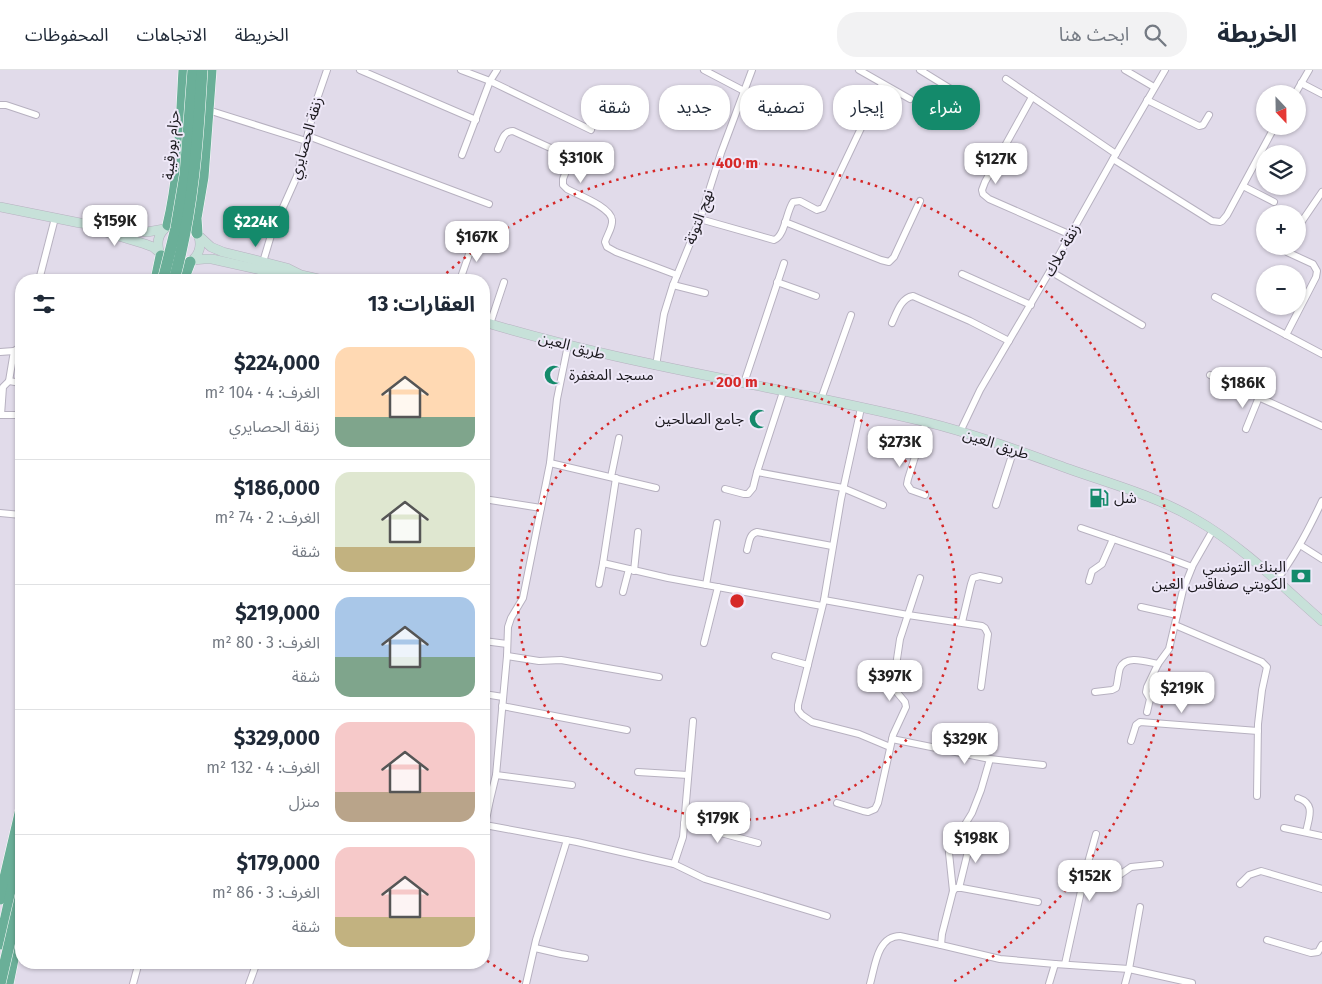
<!DOCTYPE html>
<html lang="ar">
<head>
<meta charset="utf-8">
<style>
	:root { --surface:#fff; --page:#f2f2f3; --text:#1f2937; --muted:#747a83; --line:#e0e1e3; --accent:#148a6b }
	body { margin:0; font-family:"Fira Sans","Noto Sans Arabic",sans-serif; background:var(--page); color:var(--text); direction:rtl; height:100vh; display:flex; flex-direction:column; font-size:19px; white-space:nowrap }
	* { box-sizing:border-box; margin:0 }
	p { font-size:16px; color:var(--muted) }
	.icon { flex:none; width:28px; height:28px; fill:none; stroke:currentColor; stroke-width:2; stroke-linecap:round; stroke-linejoin:round }
	.map { position:relative; flex:1; overflow:hidden; direction:ltr }
	.panel { position:absolute; left:15px; top:204px; width:475px; height:695px; display:flex; flex-direction:column; background:var(--surface); border-radius:20px; box-shadow:0 1px 4px #0004; direction:rtl }
	.panel>* { flex:none }
	.banner { position:absolute; left:505px; top:15px; width:475px; height:45px; direction:rtl; display:flex; gap:10px }
	.needle { width:32px; rotate:158deg }
	.tools { position:absolute; left:1256px; top:15px; display:grid; gap:10px }
	.tools a { display:grid; place-items:center; width:50px; height:50px; border-radius:50%; background:var(--surface); box-shadow:0 1px 4px #0004; font-size:25px }
	.price { position:absolute; translate:-50% -42px; padding:0 11px; border-radius:10px; background:#fff; color:#222; font-size:16px; line-height:32px; filter:drop-shadow(0 1px 2px #0008) }
	.price::after { content:''; position:absolute; left:50%; top:30px; width:15px; height:11px; margin-left:-8px; background:inherit; clip-path:polygon(0 0,100% 0,50% 100%) }
	.price.current { background:var(--accent); color:#fff }
	ul { padding:0; list-style:none }
	li { display:flex; align-items:center; gap:15px; height:125px; padding:0 15px }
	li+li { border-top:1px solid var(--line) }
	li span { display:grid; place-items:center; flex:none; width:140px; height:100px; border-radius:15px; color:#555 }
	li>.icon { margin-inline-start:auto }
	span .icon { width:60px; height:60px; fill:#fffc; stroke-width:1 }
	li b { font-size:21px }
	h2 { display:flex; justify-content:space-between; align-items:center; height:60px; padding:0 15px; font-size:21px }
	.chip { padding:0 18px; border-radius:20px; background:var(--surface); box-shadow:0 1px 4px #0004; font-size:18px; line-height:45px }
	.chip.current { background:var(--accent); color:#fff }
	header { display:flex; align-items:center; gap:30px; box-sizing:border-box; height:70px; padding:0 25px; background:var(--surface); border-bottom:1px solid var(--line) }
	header strong { font-size:24px }
	nav { display:flex; gap:28px; margin-inline-start:auto; font-size:18px }
	.search { width:350px; height:45px; background:var(--page); display:flex; align-items:center; gap:12px; box-sizing:border-box; padding:0 18px; border-radius:20px; color:var(--muted); font-size:19px }
	.map>svg:first-child { display:block }
	.lines { fill:none; stroke-linecap:round; stroke-linejoin:round }
	.minor-casing { stroke:#b7b1c0; stroke-width:8 }
	.secondary-casing { stroke:#b7b1c0; stroke-width:10 }
	.trunk-casing { stroke:#fff; stroke-width:12 }
	.minor { stroke:#fff; stroke-width:6 }
	.secondary { stroke:#c7e1d9; stroke-width:9 }
	.trunk { stroke:#6aaf98; stroke-width:11 }
	.trunk-bridge-casing { stroke:#fff; stroke-width:12; stroke-linecap:butt }
	.trunk-bridge { stroke:#6aaf98; stroke-width:11 }
	.ring { fill:none; stroke:#d62828; stroke-width:2.5; stroke-dasharray:2.5 5 }
	.labels { text-anchor:middle; dominant-baseline:central; stroke-width:4; stroke-linejoin:round; paint-order:stroke }
	.street-label { font-size:15px; fill:#1a181d; stroke:#eee8f8 }
	.poi-label { font-size:15px; fill:#1a181d; stroke:#eee8f8; text-anchor:start }
	.centre { fill:#d62828; stroke:#eee8f8; stroke-width:2.5 }
	.ring-label { font-size:15px; text-anchor:middle; font-weight:bold; fill:#d62828; stroke:#eee8f8; stroke-width:4; stroke-linejoin:round; paint-order:stroke }
</style>
</head>
<body>
<header>
<strong>الخريطة</strong>
<div class="search"><svg class="icon" aria-label="search" viewBox="0 0 24 24"><circle cx="10" cy="10" r="6"/><path d="M15 15l6 6"/></svg>ابحث هنا</div>
<nav><a>الخريطة</a><a>الاتجاهات</a><a>المحفوظات</a></nav>
</header>
<div class="map">
<svg width="1322" height="914" viewBox="0 0 1322 914">
	<rect width="100%" height="100%" fill="#e1dbea"/>
	<g class="lines">
		<defs>
			<g id="minor">
				<polyline points="360,0 476,50"/>
				<polyline points="461,0 490,11 591,60"/>
				<polyline points="704,0 744,21"/>
				<polyline points="859,0 910,29"/>
				<polyline points="920,0 967,29"/>
				<polyline points="1125,0 1154,17"/>
				<polyline points="1006,9 1116,84"/>
				<polyline points="1301,13 1322,24"/>
				<polyline points="1295,24 1309,0"/>
				<polyline points="1032,27 985,112 982,120 983,124 989,129 1071,165"/>
				<polyline points="1147,30 1199,56 1203,55 1209,45"/>
				<polyline points="0,35 6,35 36,45"/>
				<polyline points="208,40 306,71"/>
				<polyline points="308,66 489,134"/>
				<path d="M498,79C502,71 503,61 513,61L566,85L570,91L563,109V115L567,119C578,125 611,137 612,150C613,157 607,165 605,172L607,177L616,182L677,205"/>
				<polyline points="462,85 490,11 497,0"/>
				<polyline points="1113,89 1212,151 1220,152 1222,151 1227,145 1275,56"/>
				<polyline points="1243,116 1274,132"/>
				<path d="M700,149L774,170C785,166 786,142 793,132L800,131L817,140L823,138L882,14"/>
				<polyline points="785,152 881,190 889,192 894,187 920,131"/>
				<polyline points="1298,157 1322,122"/>
				<polyline points="1285,176 1284,179 1287,182 1313,194 1317,201 1316,207 1286,265"/>
				<polyline points="263,192 272,162 297,106 316,32 327,0"/>
				<polyline points="1050,201 1142,255"/>
				<polyline points="962,204 1031,235"/>
				<polyline points="39,210 55,148"/>
				<polyline points="460,210 474,170"/>
				<polyline points="777,212 816,226"/>
				<polyline points="673,215 705,223"/>
				<polyline points="1215,227 1322,284"/>
				<path d="M892,253C897,242 901,228 913,226L970,251L1009,271"/>
				<polyline points="490,254 504,212"/>
				<polyline points="0,282 14,281"/>
				<polyline points="656,296 664,244 673,215 700,149 721,83 752,0"/>
				<polyline points="1210,305 1322,356"/>
				<polyline points="9,311 21,313"/>
				<polyline points="744,313 784,193"/>
				<polyline points="821,329 851,245"/>
				<polyline points="861,338 841,429 824,530 798,635 798,640 802,645 812,652 859,664 890,677"/>
				<polyline points="17,345 1,345 3,317 9,311 14,281 19,278 20,275 20,222 21,218"/>
				<polyline points="1246,359 1259,327"/>
				<polyline points="960,362 980,320 1050,201 1113,89 1165,0"/>
				<polyline points="550,393 656,418"/>
				<polyline points="757,402 783,322"/>
				<polyline points="611,407 619,368"/>
				<polyline points="725,419 744,424 748,424 753,418 757,402 843,418 883,435"/>
				<polyline points="925,425 911,420 907,414 908,409 926,352"/>
				<polyline points="484,429 541,438"/>
				<polyline points="996,435 1014,379"/>
				<polyline points="0,443 21,445"/>
				<polyline points="1081,458 1163,486 1192,497"/>
				<polyline points="1300,475 1322,489"/>
				<path d="M747,480C749,473 749,464 757,462L832,476"/>
				<polyline points="603,493 668,508 822,536"/>
				<polyline points="634,501 638,462"/>
				<polyline points="1089,511 1092,501 1102,494 1113,469"/>
				<path d="M1276,511C1295,486 1309,459 1322,431"/>
				<polyline points="599,514 603,493 616,408"/>
				<polyline points="706,515 717,453"/>
				<polyline points="623,522 629,499"/>
				<polyline points="824,530 908,545 982,556 985,558 988,564 981,617"/>
				<polyline points="1141,537 1177,545"/>
				<polyline points="962,552 971,514 973,508 980,506 999,510"/>
				<polyline points="1175,555 1262,592 1267,597 1262,620 1258,654 1257,726"/>
				<polyline points="484,571 507,574"/>
				<polyline points="704,573 718,517"/>
				<polyline points="507,586 539,591 561,590 659,607"/>
				<polyline points="775,586 808,595"/>
				<path d="M1095,622L1112,620L1116,618C1118,612 1118,604 1120,598C1126,584 1147,592 1158,594"/>
				<polyline points="484,624 503,627"/>
				<polyline points="502,636 627,660"/>
				<polyline points="1147,642 1150,629 1146,622 1147,617 1158,594 1169,579 1183,520 1193,495 1213,460"/>
				<polyline points="892,669 990,689 1043,695"/>
				<polyline points="1131,671 1136,655 1140,652 1258,661"/>
				<polyline points="638,702 688,705"/>
				<polyline points="496,705 572,715"/>
				<path d="M1298,728C1316,734 1309,747 1306,762"/>
				<polyline points="484,729 490,730 496,705 507,586 508,557 511,548 523,528 550,393 557,329 568,275"/>
				<polyline points="490,730 485,755 577,772 674,794 705,809 827,846"/>
				<polyline points="837,733 863,741 868,742 875,739 878,733 893,665 906,637 905,632 895,620 894,609 900,569 920,508"/>
				<polyline points="684,753 758,773"/>
				<polyline points="1284,758 1322,766"/>
				<polyline points="674,794 683,767 693,651"/>
				<polyline points="1085,803 1118,806 1131,797 1160,794"/>
				<polyline points="1240,814 1249,805 1261,801 1322,819"/>
				<polyline points="959,818 972,765"/>
				<polyline points="953,821 956,818 962,818 1038,832"/>
				<polyline points="1267,870 1311,883 1318,882 1322,875"/>
				<polyline points="941,875 942,864 953,821 949,783 950,777 952,771 964,756 972,743 981,720 990,689"/>
				<polyline points="535,878 561,884 585,888"/>
				<polyline points="1065,894 1085,803 1096,764"/>
				<polyline points="133,914 139,892"/>
				<polyline points="249,914 257,892"/>
				<polyline points="526,914 536,870 567,770"/>
				<path d="M870,914C875,897 877,866 900,866L941,875L1000,889L1055,894"/>
				<polyline points="1049,914 1055,894 1129,899 1192,913"/>
				<polyline points="1125,914 1129,899 1140,837"/>
			</g>
			<g id="secondary">
				<polyline points="0,137 80,153 108,156 138,161 147,162 164,159"/>
				<circle cx="179" cy="174" r="21"/>
				<polyline points="92,158 145,174 153,177 160,183"/>
				<polyline points="199,166 211,177 223,182 287,198 301,205 323,210"/>
				<polyline points="193,190 204,189 212,189 284,205 298,205"/>
				<path d="M484,252C629,296 779,316 926,352C975,364 1022,382 1069,399C1111,414 1156,426 1195,449C1241,475 1282,516 1322,551"/>
			</g>
			<g id="trunk">
				<path d="M168,155C180,106 181,51 184,0"/>
				<polyline points="197,163 196,148 203,107 211,0"/>
				<polyline points="156,210 161,186"/>
				<polyline points="183,210 190,192"/>
				<polyline points="0,829 21,739"/>
				<polyline points="0,874 21,779"/>
				<polyline points="8,914 21,850"/>
			</g>
		</defs>
		<!-- minor casing -->
		<use href="#minor" class="minor-casing"/>
		<!-- secondary casing -->
		<use href="#secondary" class="secondary-casing"/>
		<!-- trunk casing -->
		<use href="#trunk" class="trunk-casing"/>
		<!-- minor -->
		<use href="#minor" class="minor"/>
		<!-- secondary -->
		<use href="#secondary" class="secondary"/>
		<!-- trunk -->
		<use href="#trunk" class="trunk"/>
		<defs>
			<g id="trunk-bridge">
				<polyline points="163,210 176,158 185,105 193,0"/>
				<path d="M174,210C193,141 198,71 202,0"/>
				<polyline points="0,914 21,824"/>
			</g>
		</defs>
		<!-- trunk-bridge casing -->
		<use href="#trunk-bridge" class="trunk-bridge-casing"/>
		<!-- trunk-bridge -->
		<use href="#trunk-bridge" class="trunk-bridge"/>
	</g>
	<!-- distance rings -->
	<g class="ring">
		<circle cx="737" cy="531" r="219"/>
		<path d="M521 912A438 438 0 0 1 486 890M441 208A438 438 0 1 1 953 912"/>
	</g>
	<!-- icons -->
	<defs>
		<symbol id="mosque-bare" viewBox="-9 -9 18 18"><path d="M3.5-4.9A6 6 0 1 0 3.5 4.9A5 5 0 1 1 3.5-4.9Z" fill="#148a6b" stroke="#eee8f8" stroke-width="2.5" paint-order="stroke"/></symbol>
		<symbol id="fuel-bare" viewBox="-9 -9 18 18"><path d="M-5.5-6h7V0h2V4h1.3V-2.5L3-4.5l.8-.8L6-3V5H2.5V1h-1V6h-7ZM-4.2-4.7v3.2H.2V-4.7Z" fill="#148a6b" stroke="#eee8f8" stroke-width="2.5" paint-order="stroke"/></symbol>
		<symbol id="bank-bare" viewBox="-9 -9 18 18"><path d="M-6-4H6V4H-6ZM0-2.3a2.3 2.3 0 1 0 0 4.6a2.3 2.3 0 1 0 0-4.6Z" fill="#148a6b" stroke="#eee8f8" stroke-width="2.5" paint-order="stroke"/></symbol>
	</defs>
	<g fill-rule="evenodd">
		<use href="#mosque-bare" x="540" y="291" width="28" height="28"/>
		<use href="#mosque-bare" x="745" y="335" width="28" height="28"/>
		<use href="#fuel-bare" x="1085" y="414" width="28" height="28"/>
		<use href="#bank-bare" x="1287" y="492" width="28" height="28"/>
	</g>
	<g class="labels">
		<!-- street labels -->
		<g class="street-label">
			<text transform="translate(306 68) rotate(-74)">زنقة الحصايري</text>
			<text transform="translate(171 75) rotate(-85)">حزام بورقيبة</text>
			<text transform="translate(699 147) rotate(-70)">نهج التوتة</text>
			<text transform="translate(1062 180) rotate(-61)">زنقة ملاك</text>
			<text transform="translate(572 276) rotate(15)">طريق العين</text>
			<text transform="translate(996 374) rotate(18)">طريق العين</text>
		</g>
		<!-- poi labels -->
		<g class="poi-label">
			<text x="569" y="305">مسجد المغفرة</text>
			<text x="744" y="349" text-anchor="end">جامع الصالحين</text>
			<text x="1114" y="428">شل</text>
			<text x="1286" y="497" text-anchor="end">البنك التونسي<tspan x="1286" dy="17">الكويتي صفاقس العين</tspan></text>
		</g>
	</g>
	<circle cx="737" cy="531" r="8" class="centre"/>
	<g class="ring-label">
		<text x="737" y="98">400 m</text>
		<text x="737" y="317">200 m</text>
	</g>
</svg>
<div class="tools">
<a><svg class="needle" viewBox="-14 -14 28 28"><path d="M0-13l5 13h-10z" fill="#e53935"/><path d="M0 13l5-13h-10z" fill="#747a83"/></svg></a>
<a><svg class="icon" aria-label="layers" viewBox="0 0 24 24"><path d="M12 4l9 5-9 5-9-5zM3 14l9 5 9-5"/></svg></a>
<a>+</a>
<a>−</a>
</div>
<b class="price" style="left:581px;top:114px">$310K</b>
<b class="price" style="left:996px;top:115px">$127K</b>
<b class="price" style="left:115px;top:177px">$159K</b>
<b class="price current" style="left:256px;top:178px">$224K</b>
<b class="price" style="left:477px;top:193px">$167K</b>
<b class="price" style="left:1243px;top:339px">$186K</b>
<b class="price" style="left:900px;top:398px">$273K</b>
<b class="price" style="left:890px;top:632px">$397K</b>
<b class="price" style="left:1182px;top:644px">$219K</b>
<b class="price" style="left:965px;top:695px">$329K</b>
<b class="price" style="left:718px;top:774px">$179K</b>
<b class="price" style="left:976px;top:794px">$198K</b>
<b class="price" style="left:1090px;top:832px">$152K</b>
<div class="banner">
<a class="chip current">شراء</a>
<a class="chip">إيجار</a>
<a class="chip">تصفية</a>
<a class="chip">جديد</a>
<a class="chip">شقة</a>
</div>
<section class="panel">
<h2>العقارات: 13<svg class="icon" aria-label="filters" viewBox="0 0 24 24"><path d="M4 7h16M4 17h16"/><circle cx="9" cy="7" r="2"/><circle cx="15" cy="17" r="2"/></svg></h2>
<ul>
<li><span style="background:linear-gradient(#ffd9b3 70%,#7fa58c 0)"><svg class="icon" aria-label="home" viewBox="0 0 24 24"><path d="M3 11l9-7 9 7M6 9v11h12V9"/></svg></span><div><b>$224,000</b><p>الغرف: 4 · 104 m²</p><p>زنقة الحصايري</p></div></li>
<li><span style="background:linear-gradient(#dfe7d0 75%,#c2b280 0)"><svg class="icon" aria-label="home" viewBox="0 0 24 24"><path d="M3 11l9-7 9 7M6 9v11h12V9"/></svg></span><div><b>$186,000</b><p>الغرف: 2 · 74 m²</p><p>شقة</p></div></li>
<li><span style="background:linear-gradient(#a9c7e8 60%,#7fa58c 0)"><svg class="icon" aria-label="home" viewBox="0 0 24 24"><path d="M3 11l9-7 9 7M6 9v11h12V9"/></svg></span><div><b>$219,000</b><p>الغرف: 3 · 80 m²</p><p>شقة</p></div></li>
<li><span style="background:linear-gradient(#f6c9c9 70%,#b9a48a 0)"><svg class="icon" aria-label="home" viewBox="0 0 24 24"><path d="M3 11l9-7 9 7M6 9v11h12V9"/></svg></span><div><b>$329,000</b><p>الغرف: 4 · 132 m²</p><p>منزل</p></div></li>
<li><span style="background:linear-gradient(#f6c9c9 70%,#c2b280 0)"><svg class="icon" aria-label="home" viewBox="0 0 24 24"><path d="M3 11l9-7 9 7M6 9v11h12V9"/></svg></span><div><b>$179,000</b><p>الغرف: 3 · 86 m²</p><p>شقة</p></div></li>
</ul>
</section>
</div>
</body>
</html>
